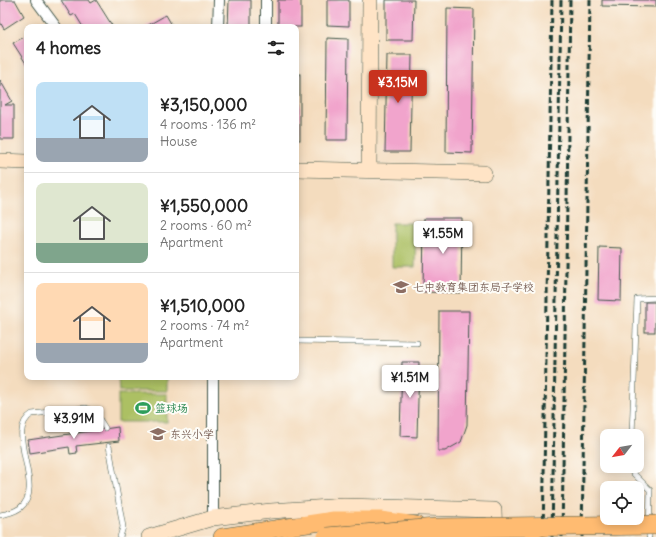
<!DOCTYPE html>
<html lang="en">
<head>
<meta charset="utf-8">
<style>
	:root { --surface:#fff; --page:#f6f6f6; --text:#222; --muted:#767676; --line:#e0e0e0; --accent:#c8321e }
	body { margin:0; font-family:Delius,"LXGW WenKai TC",sans-serif; background:var(--page); color:var(--text); height:100vh; display:flex; flex-direction:column; font-size:15px; white-space:nowrap }
	* { box-sizing:border-box; margin:0 }
	p { font-size:13px; color:var(--muted) }
	.icon { flex:none; width:22px; height:22px; fill:none; stroke:currentColor; stroke-width:2; stroke-linecap:round; stroke-linejoin:round }
	.map { position:relative; flex:1; overflow:hidden }
	.panel { position:absolute; left:24px; top:24px; width:275px; height:356px; display:flex; flex-direction:column; background:var(--surface); border-radius:8px; box-shadow:0 2px 10px #0003 }
	.panel>* { flex:none }
	.needle { width:26px; rotate:239deg }
	.tools { position:absolute; left:600px; top:429px; display:grid; gap:8px }
	.tools a { display:grid; place-items:center; width:44px; height:44px; border-radius:8px; background:var(--surface); box-shadow:0 2px 10px #0003; font-size:20px }
	.price { position:absolute; translate:-50% -34px; padding:0 9px; border-radius:4px; background:#fff; color:#222; font-size:13px; line-height:26px; filter:drop-shadow(0 1px 2px #0008) }
	.price::after { content:''; position:absolute; left:50%; top:24px; width:12px; height:9px; margin-left:-6px; background:inherit; clip-path:polygon(0 0,100% 0,50% 100%) }
	.price.current { background:var(--accent); color:#fff }
	ul { padding:0; list-style:none }
	li { display:flex; align-items:center; gap:12px; height:100px; padding:0 12px }
	li+li { border-top:1px solid var(--line) }
	li span { display:grid; place-items:center; flex:none; width:112px; height:80px; border-radius:8px; color:#555 }
	li>.icon { margin-inline-start:auto }
	span .icon { width:48px; height:48px; fill:#fffc; stroke-width:1 }
	li b { font-size:17px }
	h2 { display:flex; justify-content:space-between; align-items:center; height:48px; padding:0 12px; font-size:17px }
	.map>svg:first-child { display:block }
	.green { fill:#acc064; stroke:#667e4c }
	.building { fill:#f1a4cc }
	.lines { fill:none; stroke-linecap:round; stroke-linejoin:round }
	.lane-casing { stroke:#3f5549; stroke-width:6 }
	.street-casing { stroke:#3f5549; stroke-width:12 }
	.secondary-casing { stroke:#3f5549; stroke-width:16 }
	.primary-casing { stroke:#3f5549; stroke-width:18 }
	.lane { stroke:#fff; stroke-width:5 }
	.street { stroke:#fff; stroke-width:10 }
	.secondary { stroke:#ffe4c6; stroke-width:15 }
	.primary { stroke:#ffbb71; stroke-width:17 }
	.rail { stroke:#1f3d34; stroke-width:3; stroke-dasharray:6 3; stroke-linecap:butt }
	.highway-bridge-casing { stroke:#3f5549; stroke-width:20; stroke-linecap:butt }
	.highway-bridge { stroke:#ffbb71; stroke-width:19 }
	.labels { text-anchor:middle; dominant-baseline:central; stroke-width:4; stroke-linejoin:round; paint-order:stroke }
	.education-label { font-size:11px; fill:#785e54; stroke:#fdfcf7; text-anchor:start }
	.leisure-label { font-size:11px; fill:#27864d; stroke:#fdfcf7; text-anchor:start }
</style>
</head>
<body>
<div class="map">
<svg width="656" height="537" viewBox="0 0 656 537">
	<rect width="100%" height="100%" fill="#fdfcf7"/>
	<filter id="ink" filterUnits="userSpaceOnUse"><feTurbulence type="fractalNoise" baseFrequency=".025" numOctaves="2"/><feDisplacementMap in="SourceGraphic" scale="8" xChannelSelector="R" yChannelSelector="G"/><feConvolveMatrix kernelMatrix="1 2 1 2 8 2 1 2 1" color-interpolation-filters="sRGB"/></filter>
	<filter id="wash" filterUnits="userSpaceOnUse"><feTurbulence type="fractalNoise" baseFrequency=".012" numOctaves="4" result="noise"/><feDisplacementMap in="SourceGraphic" scale="16" xChannelSelector="R" yChannelSelector="G"/><feGaussianBlur stdDeviation="0.9" result="paint"/><feColorMatrix in="noise" values="0 0 0 0 0 0 0 0 0 0 0 0 0 0 0 0 0 1.4 0 .05"/><feComposite in="paint" operator="in"/></filter>
	<g filter="url(#wash)">
		<rect width="100%" height="100%" fill="#f4dcbe"/>
		<!-- green -->
		<g class="green">
			<polygon points="392,223 416,223 415,267 392,267"/>
			<polygon points="118,377 167,377 167,391 119,391"/>
			<rect x="118" y="394" width="49" height="28"/>
		</g>
		<g id="blocks">
			<!-- building -->
			<g class="building">
				<polygon points="0,0 15,0 24,16 4,29 0,22"/>
				<polygon points="61,0 89,0 91,3 96,0 113,27 83,27 75,14 71,16"/>
				<polygon points="229,0 251,0 251,27 228,27"/>
				<rect x="278" y="0" width="23" height="27"/>
				<polygon points="327,0 349,0 349,26 327,25"/>
				<polygon points="386,0 414,0 413,40 386,40"/>
				<polygon points="602,0 656,0 656,7 602,6"/>
				<polygon points="447,8 474,9 472,153 446,152"/>
				<polygon points="166,15 173,27 145,27"/>
				<polygon points="27,35 27,65 13,43"/>
				<polygon points="327,38 348,39 347,140 326,140"/>
				<polygon points="387,55 412,55 410,152 385,152"/>
				<rect x="296" y="74" width="4" height="66"/>
				<polygon points="0,80 12,101 5,105 14,105 14,139 0,139"/>
				<polygon points="424,218 462,218 461,293 423,292"/>
				<polygon points="599,247 622,248 621,301 598,300"/>
				<rect x="645" y="302" width="10" height="30"/>
				<polygon points="439,311 469,311 467,425 461,442 445,451 438,451"/>
				<polygon points="402,362 419,362 417,437 400,436"/>
				<polygon points="118,427 119,441 76,446 77,453 70,454 69,447 30,453 28,440"/>
			</g>
		</g>
	</g>
	<g filter="url(#ink)">
		<use href="#blocks" fill-opacity="0" stroke="#3f5549" stroke-width="1"/>
		<g class="lines">
			<defs>
				<g id="lane">
					<polyline points="296,341 417,343"/>
					<polyline points="632,436 637,299 656,298"/>
					<polyline points="109,446 123,527 120,537"/>
					<polyline points="631,466 630,470 650,490 649,537"/>
					<path d="M0,515C7,514 14,512 20,508C47,488 3,431 32,414L86,408L95,412L105,428"/>
				</g>
				<g id="street">
					<polyline points="36,0 56,27"/>
					<polyline points="218,27 219,0"/>
					<polyline points="266,27 266,0"/>
					<polyline points="213,377 213,518"/>
				</g>
				<g id="secondary">
					<polyline points="0,161 27,162"/>
					<polyline points="296,169 484,173"/>
					<polyline points="369,170 370,0"/>
					<polyline points="149,537 213,518 271,511 344,506 494,510 495,537"/>
				</g>
				<polyline id="primary" points="222,537 334,520 380,520 416,525"/>
			</defs>
			<!-- lane casing -->
			<use href="#lane" class="lane-casing"/>
			<!-- street casing -->
			<use href="#street" class="street-casing"/>
			<!-- secondary casing -->
			<use href="#secondary" class="secondary-casing"/>
			<!-- primary casing -->
			<use href="#primary" class="primary-casing"/>
			<!-- lane -->
			<use href="#lane" class="lane"/>
			<!-- street -->
			<use href="#street" class="street"/>
			<!-- secondary -->
			<use href="#secondary" class="secondary"/>
			<!-- primary -->
			<use href="#primary" class="primary"/>
			<!-- rail -->
			<g class="rail">
				<polyline points="543,537 552,0"/>
				<polyline points="552,537 561,0"/>
				<polyline points="562,537 570,0"/>
				<polyline points="582,537 590,0"/>
			</g>
			<defs>
				<polyline id="highway-bridge" points="327,537 436,528 656,525"/>
			</defs>
			<!-- highway-bridge casing -->
			<use href="#highway-bridge" class="highway-bridge-casing"/>
			<!-- highway-bridge -->
			<use href="#highway-bridge" class="highway-bridge"/>
		</g>
	</g>
	<!-- icons -->
	<defs>
		<symbol id="school-bare" viewBox="-9 -9 18 18"><path d="M0-5L7-2L0 1L-7-2ZM-4 1L0 2.5L4 1V4Q0 6-4 4Z" fill="#8d6e63" stroke="#fdfcf7" stroke-width="2.5" paint-order="stroke"/></symbol>
		<symbol id="stadium-bare" viewBox="-9 -9 18 18"><path d="M0-5a6.5 5 0 1 0 0 10a6.5 5 0 1 0 0-10ZM-3.5-1.8h7v3.6h-7Z" fill="#2e9e5b" stroke="#fdfcf7" stroke-width="2.5" paint-order="stroke"/></symbol>
	</defs>
	<g fill-rule="evenodd">
		<use href="#school-bare" x="390" y="276" width="22" height="22"/>
		<use href="#stadium-bare" x="132" y="397" width="22" height="22"/>
		<use href="#school-bare" x="147" y="423" width="22" height="22"/>
	</g>
	<g class="labels">
		<!-- education labels -->
		<g class="education-label">
			<text x="413" y="287">七中教育集团东局子学校</text>
			<text x="170" y="434">东兴小学</text>
		</g>
		<!-- leisure labels -->
		<g class="leisure-label">
			<text x="155" y="408">篮球场</text>
		</g>
	</g>
</svg>
<div class="tools">
<a><svg class="needle" viewBox="-14 -14 28 28"><path d="M0-13l5 13h-10z" fill="#e53935"/><path d="M0 13l5-13h-10z" fill="#767676"/></svg></a>
<a><svg class="icon" aria-label="locate" viewBox="0 0 24 24"><circle cx="12" cy="12" r="6"/><path d="M12 2v4M12 18v4M2 12h4M18 12h4"/></svg></a>
</div>
<b class="price current" style="left:398px;top:104px">¥3.15M</b>
<b class="price" style="left:443px;top:255px">¥1.55M</b>
<b class="price" style="left:410px;top:399px">¥1.51M</b>
<b class="price" style="left:74px;top:440px">¥3.91M</b>
<section class="panel">
<h2>4 homes<svg class="icon" aria-label="filters" viewBox="0 0 24 24"><path d="M4 7h16M4 17h16"/><circle cx="9" cy="7" r="2"/><circle cx="15" cy="17" r="2"/></svg></h2>
<ul>
<li><span style="background:linear-gradient(#bfe0f5 70%,#9aa5b1 0)"><svg class="icon" aria-label="home" viewBox="0 0 24 24"><path d="M3 11l9-7 9 7M6 9v11h12V9"/></svg></span><div><b>¥3,150,000</b><p>4 rooms · 136 m²</p><p>House</p></div></li>
<li><span style="background:linear-gradient(#dfe7d0 75%,#7fa58c 0)"><svg class="icon" aria-label="home" viewBox="0 0 24 24"><path d="M3 11l9-7 9 7M6 9v11h12V9"/></svg></span><div><b>¥1,550,000</b><p>2 rooms · 60 m²</p><p>Apartment</p></div></li>
<li><span style="background:linear-gradient(#ffd9b3 75%,#9aa5b1 0)"><svg class="icon" aria-label="home" viewBox="0 0 24 24"><path d="M3 11l9-7 9 7M6 9v11h12V9"/></svg></span><div><b>¥1,510,000</b><p>2 rooms · 74 m²</p><p>Apartment</p></div></li>
</ul>
</section>
</div>
</body>
</html>
